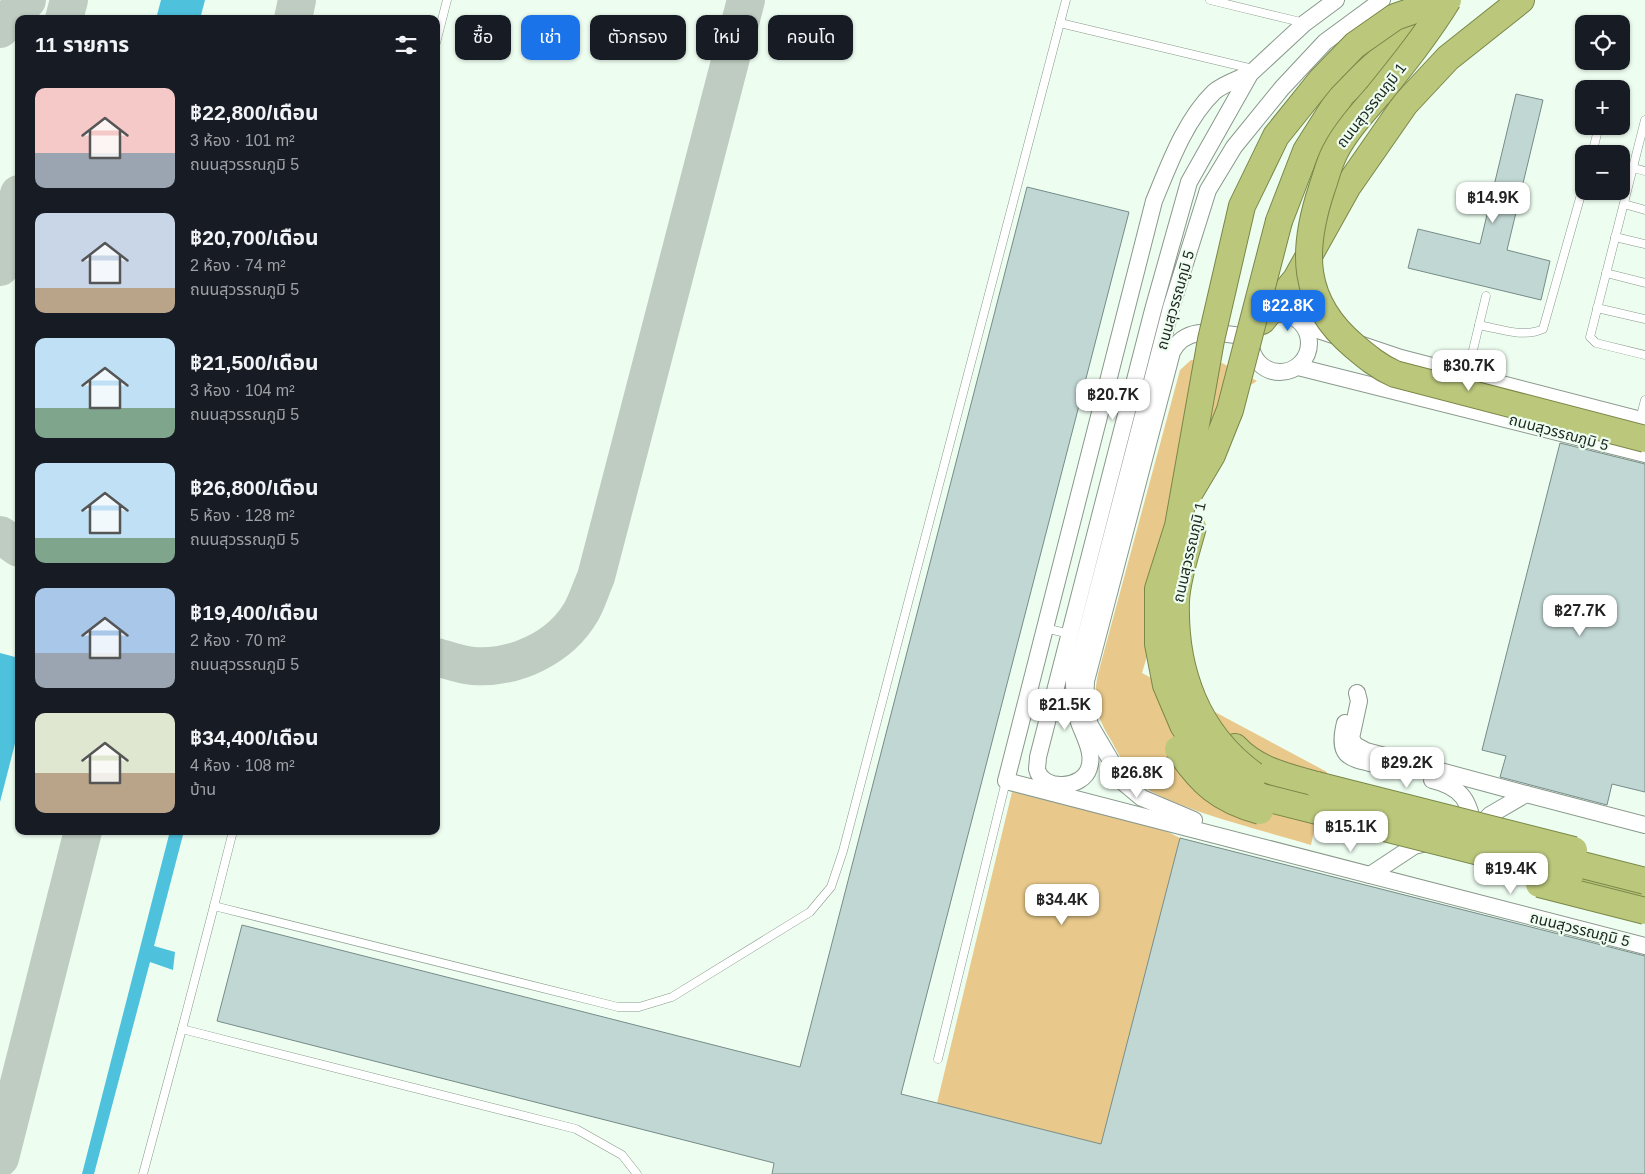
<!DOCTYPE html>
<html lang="th">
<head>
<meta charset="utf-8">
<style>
	:root { --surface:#171b24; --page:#20242c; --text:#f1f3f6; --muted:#9ea1a6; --accent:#1a73e8 }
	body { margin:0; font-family:Helvetica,"Noto Sans Thai",sans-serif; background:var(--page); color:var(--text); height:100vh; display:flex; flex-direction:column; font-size:19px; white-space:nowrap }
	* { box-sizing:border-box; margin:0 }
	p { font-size:16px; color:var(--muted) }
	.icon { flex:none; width:28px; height:28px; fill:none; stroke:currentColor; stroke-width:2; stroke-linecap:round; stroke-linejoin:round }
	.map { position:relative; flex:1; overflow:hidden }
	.drawer { position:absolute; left:15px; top:15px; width:425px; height:820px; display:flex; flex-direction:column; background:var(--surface); border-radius:10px; box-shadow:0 1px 4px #0004 }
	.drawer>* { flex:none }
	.top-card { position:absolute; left:455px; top:15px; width:475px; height:45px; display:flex; gap:10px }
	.tools { position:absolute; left:1575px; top:15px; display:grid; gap:10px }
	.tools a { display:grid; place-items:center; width:55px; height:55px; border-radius:10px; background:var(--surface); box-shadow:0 1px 4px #0004; font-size:25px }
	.price { position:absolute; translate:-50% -42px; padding:0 11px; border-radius:10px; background:#fff; color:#222; font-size:16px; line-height:32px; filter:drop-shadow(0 1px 2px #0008) }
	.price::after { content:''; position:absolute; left:50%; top:30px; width:15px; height:11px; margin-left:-8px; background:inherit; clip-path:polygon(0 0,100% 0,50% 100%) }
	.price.current { background:var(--accent); color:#fff }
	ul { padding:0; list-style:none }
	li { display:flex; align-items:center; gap:15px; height:125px; padding:0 20px }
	li span { display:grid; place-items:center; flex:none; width:140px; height:100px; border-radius:10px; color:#555 }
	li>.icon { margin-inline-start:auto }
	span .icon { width:60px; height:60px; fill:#fffc; stroke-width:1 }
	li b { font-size:21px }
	h2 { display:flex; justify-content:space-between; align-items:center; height:60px; padding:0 20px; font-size:21px }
	.chip { padding:0 18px; border-radius:10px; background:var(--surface); box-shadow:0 1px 4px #0004; font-size:18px; line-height:45px }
	.chip.current { background:var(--accent); color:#fff }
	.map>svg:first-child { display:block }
	.green { fill:#e8c98b }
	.water { fill:#4ec1dc }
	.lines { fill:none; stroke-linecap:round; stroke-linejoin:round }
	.taxiway { stroke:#beccc1; stroke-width:38 }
	.building { fill:#c1d7d3; stroke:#778c88 }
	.service-casing { stroke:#8a988c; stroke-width:9 }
	.minor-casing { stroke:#8a988c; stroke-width:18 }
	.trunk-casing { stroke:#7a8748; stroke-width:28 }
	.service { stroke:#fff; stroke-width:8 }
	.minor { stroke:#fff; stroke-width:16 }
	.trunk { stroke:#bbc87c; stroke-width:26 }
	.trunk-bridge-casing { stroke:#7a8748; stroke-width:28; stroke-linecap:butt }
	.trunk-bridge { stroke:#bbc87c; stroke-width:26 }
	.labels { text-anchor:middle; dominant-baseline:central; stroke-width:4.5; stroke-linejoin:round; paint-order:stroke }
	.street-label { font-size:15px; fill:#212722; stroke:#edfdf0 }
</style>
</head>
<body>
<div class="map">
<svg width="1645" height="1174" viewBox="0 0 1645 1174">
	<rect width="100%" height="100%" fill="#edfdf0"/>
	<!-- green -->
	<g class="green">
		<path d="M1191,360L1222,363L1257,381L1223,403L1142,673L1327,772L1311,845C1273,833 1160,806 1137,781C1127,770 1119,755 1112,742C1097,717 1092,703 1098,674L1180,370Z"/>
		<polygon points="1012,792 1164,830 1180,838 1101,1144 937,1103"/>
	</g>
	<!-- water -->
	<g class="water">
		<polygon points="161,0 205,0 200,19 156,19"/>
		<polygon points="0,653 19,658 19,728 0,802"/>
		<polygon points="170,831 184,831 154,946 175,952 173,970 150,962 94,1174 82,1174"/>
	</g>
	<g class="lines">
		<!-- taxiway -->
		<g class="taxiway">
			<polyline points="64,19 69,0"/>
			<polyline points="293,19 297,0"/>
			<polyline points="0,29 27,0"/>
			<polyline points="0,267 19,194"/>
			<polyline points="0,535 19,548"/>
			<path d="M436,657C448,660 461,665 473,666C515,669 560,648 581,612C587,602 591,588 596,577L746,0"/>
			<polyline points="0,1158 83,831"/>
		</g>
	</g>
	<!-- building -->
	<g class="building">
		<polygon points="1516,94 1543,100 1507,250 1550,261 1541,300 1408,268 1418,229 1480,244"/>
		<polygon points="1027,187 1129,212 901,1094 1101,1144 1180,838 1645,956 1645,1174 772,1174 774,1163 217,1021 242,925 800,1067"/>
		<polygon points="1560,443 1645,464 1645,792 1612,784 1607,805 1500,777 1506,756 1482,750"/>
	</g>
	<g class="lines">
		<defs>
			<g id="service">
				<polyline points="1210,0 1305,23"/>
				<polyline points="1060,23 1253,69"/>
				<polyline points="436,43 447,0"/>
				<polyline points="1645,120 1590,337 1596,343 1645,355"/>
				<polyline points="1592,154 1599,126"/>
				<polyline points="1633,168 1645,171"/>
				<polyline points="1624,204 1645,210"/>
				<polyline points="1615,237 1645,244"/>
				<polyline points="1606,273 1645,283"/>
				<polyline points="1597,308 1645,319"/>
				<path d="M1479,325C1500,329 1524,338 1543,329L1584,184"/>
				<polyline points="1467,375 1486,296"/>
				<polyline points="1640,419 1645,400"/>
				<polyline points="1045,628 1070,634"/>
				<polyline points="214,906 233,831"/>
				<polyline points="182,1029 214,906 618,1007 639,1007 672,997 810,912 831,887 843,851 1066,0"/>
				<polyline points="938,1059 1006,781"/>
				<polyline points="143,1174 182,1029 576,1129 622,1155 637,1174"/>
			</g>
			<g id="minor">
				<path d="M1336,0L1305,23L1250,74L1189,182L1153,310L1038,757C1038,761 1037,766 1037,769C1042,792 1083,789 1089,768C1095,751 1081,732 1077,716C1074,704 1074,693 1074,681L1171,308L1208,190L1234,147L1282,88L1325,42L1382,0"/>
				<path d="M1249,74C1239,79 1223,84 1214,92C1185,120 1169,165 1154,201L1006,781L1645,946"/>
				<circle cx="1280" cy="343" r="29"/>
				<polyline points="1303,325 1401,358 1645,421"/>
				<polyline points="1298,367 1645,454"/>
				<polyline points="1357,693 1359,701 1351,738 1355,745 1366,751 1526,794"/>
				<path d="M1345,723C1336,760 1351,758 1382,766"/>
				<path d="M1432,780C1462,787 1470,801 1474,831"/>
				<path d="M1194,820L1142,798L1124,783L1090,725L1085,706L1086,681L1172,352C1187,322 1223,335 1251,337"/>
				<polyline points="1475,830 1490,815 1526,794 1645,825"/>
				<polyline points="1370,875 1414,846 1431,842"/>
			</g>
			<g id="trunk">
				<polyline points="1279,221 1306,151 1342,94 1435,11"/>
				<polyline points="1262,321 1296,279 1348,186 1405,104 1448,58 1521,0"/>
				<path d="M1235,747C1256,770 1287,777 1317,785"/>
				<polyline points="1588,880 1645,895"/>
			</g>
		</defs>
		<!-- service casing -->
		<use href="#service" class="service-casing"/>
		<!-- minor casing -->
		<use href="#minor" class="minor-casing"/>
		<!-- trunk casing -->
		<use href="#trunk" class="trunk-casing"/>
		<!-- service -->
		<use href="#service" class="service"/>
		<!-- minor -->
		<use href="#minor" class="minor"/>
		<!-- trunk -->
		<use href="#trunk" class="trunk"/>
		<defs>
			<g id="trunk-bridge">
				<polyline points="1444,0 1395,17 1355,45 1321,80 1276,136 1242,206 1211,340 1178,526 1158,589 1158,644 1166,685 1183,725 1204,758 1235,784 1262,797 1570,875"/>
				<path d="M1448,0C1427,34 1403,64 1378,95C1363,112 1345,132 1335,152C1329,163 1326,177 1322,188C1301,251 1301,301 1354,346C1367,357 1379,367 1395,374L1645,439"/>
				<polyline points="1190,492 1212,455 1230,410 1279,221"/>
				<path d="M1193,527C1187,550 1177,577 1176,601C1174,671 1197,734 1254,775"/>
				<path d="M1178,749C1201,783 1219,800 1260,811"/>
				<polyline points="1317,785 1574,850"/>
				<polyline points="1551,857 1645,881"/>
				<polyline points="1539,884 1645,911"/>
			</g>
		</defs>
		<!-- trunk-bridge casing -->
		<use href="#trunk-bridge" class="trunk-bridge-casing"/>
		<!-- trunk-bridge -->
		<use href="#trunk-bridge" class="trunk-bridge"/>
	</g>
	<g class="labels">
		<!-- street labels -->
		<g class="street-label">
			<text transform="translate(1371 105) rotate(-52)">ถนนสุวรรณภูมิ 1</text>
			<text transform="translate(1175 300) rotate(-74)">ถนนสุวรรณภูมิ 5</text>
			<text transform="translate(1559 432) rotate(15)">ถนนสุวรรณภูมิ 5</text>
			<text transform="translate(1189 552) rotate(-77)">ถนนสุวรรณภูมิ 1</text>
			<text transform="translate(1580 929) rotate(14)">ถนนสุวรรณภูมิ 5</text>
		</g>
	</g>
</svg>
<div class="tools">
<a><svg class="icon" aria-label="locate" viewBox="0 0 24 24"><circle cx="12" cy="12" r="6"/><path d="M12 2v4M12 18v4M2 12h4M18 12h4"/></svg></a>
<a>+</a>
<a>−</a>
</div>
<b class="price" style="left:1493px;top:224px">฿14.9K</b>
<b class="price current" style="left:1288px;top:332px">฿22.8K</b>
<b class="price" style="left:1469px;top:392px">฿30.7K</b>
<b class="price" style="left:1113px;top:421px">฿20.7K</b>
<b class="price" style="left:1580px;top:637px">฿27.7K</b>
<b class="price" style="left:1065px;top:731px">฿21.5K</b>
<b class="price" style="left:1407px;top:789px">฿29.2K</b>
<b class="price" style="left:1137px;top:799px">฿26.8K</b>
<b class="price" style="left:1351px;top:853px">฿15.1K</b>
<b class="price" style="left:1511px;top:895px">฿19.4K</b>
<b class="price" style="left:1062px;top:926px">฿34.4K</b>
<div class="top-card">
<a class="chip">ซื้อ</a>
<a class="chip current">เช่า</a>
<a class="chip">ตัวกรอง</a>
<a class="chip">ใหม่</a>
<a class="chip">คอนโด</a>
</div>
<section class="drawer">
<h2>11 รายการ<svg class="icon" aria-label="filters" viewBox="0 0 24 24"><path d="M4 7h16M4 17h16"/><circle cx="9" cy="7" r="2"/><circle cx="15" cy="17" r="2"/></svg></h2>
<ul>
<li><span style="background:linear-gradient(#f6c9c9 65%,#9aa5b1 0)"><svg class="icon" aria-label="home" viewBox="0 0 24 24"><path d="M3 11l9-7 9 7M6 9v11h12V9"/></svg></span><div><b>฿22,800/เดือน</b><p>3 ห้อง · 101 m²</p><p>ถนนสุวรรณภูมิ 5</p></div></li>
<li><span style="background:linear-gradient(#c9d6e8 75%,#b9a48a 0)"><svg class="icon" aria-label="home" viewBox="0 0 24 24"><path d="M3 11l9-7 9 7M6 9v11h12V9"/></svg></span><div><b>฿20,700/เดือน</b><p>2 ห้อง · 74 m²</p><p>ถนนสุวรรณภูมิ 5</p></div></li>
<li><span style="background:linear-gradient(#bfe0f5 70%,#7fa58c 0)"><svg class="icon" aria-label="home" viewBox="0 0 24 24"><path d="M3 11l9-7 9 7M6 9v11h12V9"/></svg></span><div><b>฿21,500/เดือน</b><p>3 ห้อง · 104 m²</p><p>ถนนสุวรรณภูมิ 5</p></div></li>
<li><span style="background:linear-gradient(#bfe0f5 75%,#7fa58c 0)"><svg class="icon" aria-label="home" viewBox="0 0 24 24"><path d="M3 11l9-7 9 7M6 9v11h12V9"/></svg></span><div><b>฿26,800/เดือน</b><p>5 ห้อง · 128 m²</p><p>ถนนสุวรรณภูมิ 5</p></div></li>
<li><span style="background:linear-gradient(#a9c7e8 65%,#9aa5b1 0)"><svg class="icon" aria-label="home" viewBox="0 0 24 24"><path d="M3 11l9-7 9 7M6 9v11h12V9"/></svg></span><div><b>฿19,400/เดือน</b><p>2 ห้อง · 70 m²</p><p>ถนนสุวรรณภูมิ 5</p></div></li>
<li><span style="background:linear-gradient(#dfe7d0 60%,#b9a48a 0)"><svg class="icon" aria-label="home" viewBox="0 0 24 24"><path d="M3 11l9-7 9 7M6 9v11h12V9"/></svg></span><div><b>฿34,400/เดือน</b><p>4 ห้อง · 108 m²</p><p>บ้าน</p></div></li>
</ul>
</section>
</div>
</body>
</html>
